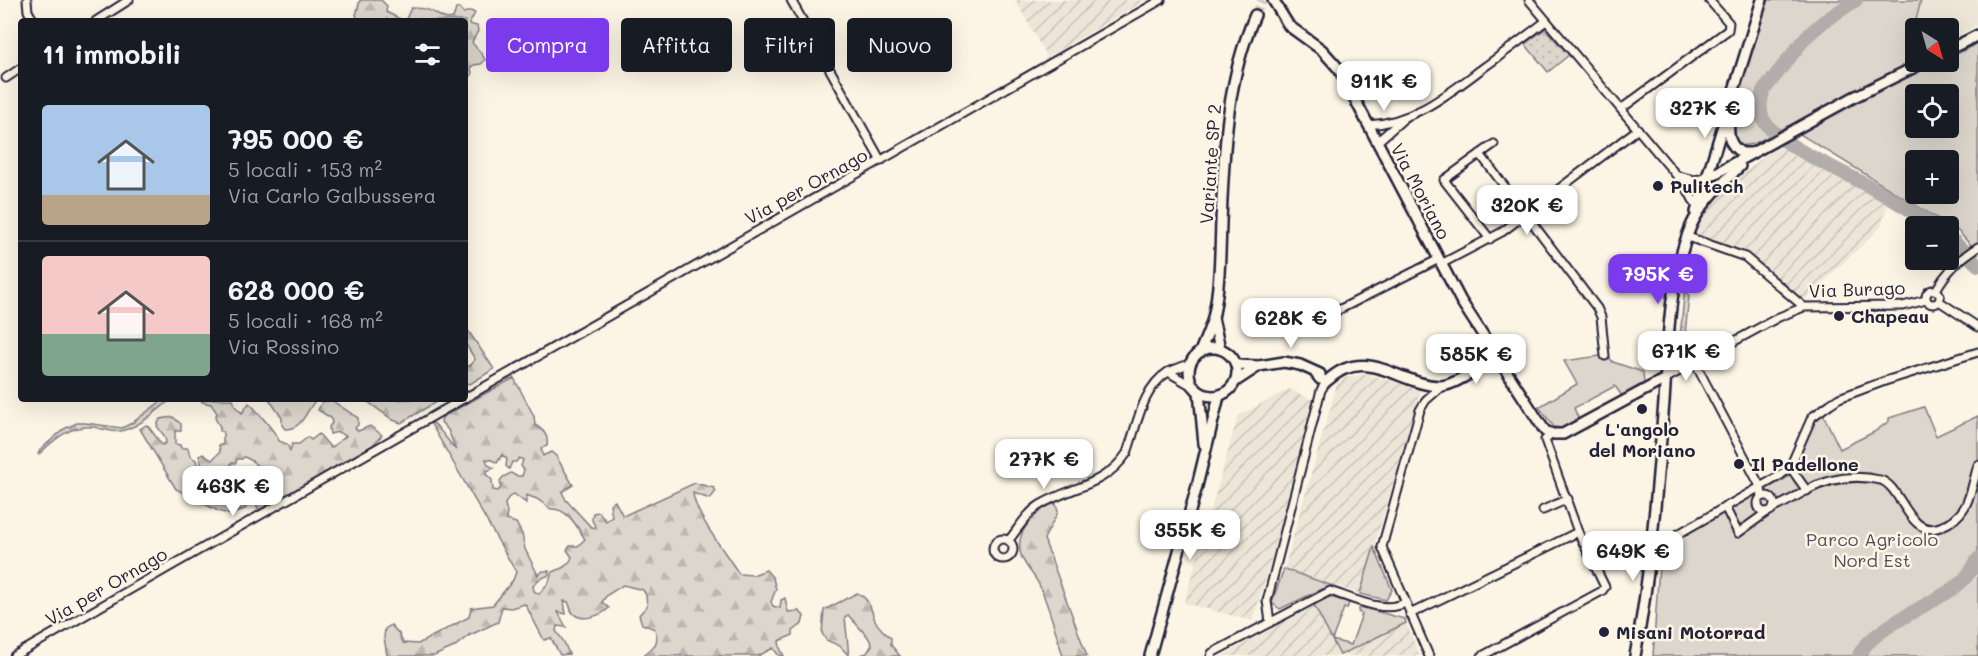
<!DOCTYPE html>
<html lang="it">
<head>
<meta charset="utf-8">
<style>
	:root { --surface:#171b24; --page:#20242c; --text:#f1f3f6; --muted:#9ea1a6; --line:#363941; --accent:#7c3aed }
	body { margin:0; font-family:Mali,sans-serif; background:var(--page); color:var(--text); height:100vh; display:flex; flex-direction:column; font-size:22px; white-space:nowrap }
	* { box-sizing:border-box; margin:0 }
	p { font-size:20px; color:var(--muted) }
	.icon { flex:none; width:33px; height:33px; fill:none; stroke:currentColor; stroke-width:2; stroke-linecap:round; stroke-linejoin:round }
	.map { position:relative; flex:1; overflow:hidden }
	.panel { position:absolute; left:18px; top:18px; width:450px; height:384px; display:flex; flex-direction:column; background:var(--surface); border-radius:6px; box-shadow:0 6px 24px #0002 }
	.panel>* { flex:none }
	.hud { position:absolute; left:486px; top:18px; width:570px; height:54px; display:flex; gap:12px }
	.needle { width:39px; rotate:143deg }
	.tools { position:absolute; left:1905px; top:18px; display:grid; gap:12px }
	.tools a { display:grid; place-items:center; width:54px; height:54px; border-radius:6px; background:var(--surface); box-shadow:0 6px 24px #0002; font-size:30px }
	.price { position:absolute; translate:-50% -51px; padding:0 14px; border-radius:12px; background:#fff; color:#222; font-size:20px; line-height:39px; filter:drop-shadow(0 2px 3px #0008) }
	.price::after { content:''; position:absolute; left:50%; top:36px; width:18px; height:14px; margin-left:-9px; background:inherit; clip-path:polygon(0 0,100% 0,50% 100%) }
	.price.on { background:var(--accent); color:#fff }
	ul { padding:0; list-style:none }
	li { display:flex; align-items:center; gap:18px; height:150px; padding:0 24px }
	li+li { border-top:2px solid var(--line) }
	li span { display:grid; place-items:center; flex:none; width:168px; height:120px; border-radius:6px; color:#555 }
	li>.icon { margin-inline-start:auto }
	span .icon { width:72px; height:72px; fill:#fffc; stroke-width:1 }
	li b { font-size:26px }
	h2 { display:flex; justify-content:space-between; align-items:center; height:72px; padding:0 24px; font-size:26px }
	.pill { padding:0 21px; border-radius:6px; background:var(--surface); box-shadow:0 6px 24px #0002; font-size:21px; line-height:54px }
	.pill.on { background:var(--accent); color:#fff }
	.map>svg:first-child { display:block }
	.built { fill:#ece5d8 }
	.industrial { fill:url(#industrial-furrows) }
	.grass { fill:url(#grass-dots); stroke:#7f7c84; stroke-width:1.5 }
	.forest { fill:url(#forest-firs); stroke:#7f7c84; stroke-width:1.5; fill-rule:evenodd }
	.green { fill:#dcd6cc; stroke:#7f7c84; stroke-width:1.5; fill-rule:evenodd }
	.lines { fill:none; stroke-linecap:round; stroke-linejoin:round }
	.river { stroke:#b2adab; stroke-width:14 }
	.secondary-tunnel { stroke:#d0cbc3; stroke-width:9; stroke-dasharray:9 4.5; stroke-linecap:butt }
	.street-casing { stroke:#22223b; stroke-width:11 }
	.secondary-casing { stroke:#22223b; stroke-width:14 }
	.street { stroke:#fcf5e5; stroke-width:7 }
	.secondary { stroke:#fcf5e5; stroke-width:9 }
	.poi-dot { fill:#22223b; stroke:#fcf5e5; stroke-width:2 }
	.labels { text-anchor:middle; dominant-baseline:central; stroke-width:5; stroke-linejoin:round; paint-order:stroke }
	.street-label { font-size:18px; fill:#22223b; stroke:#fcf5e5 }
	.poi-label { font-size:18px; font-weight:bold; fill:#22223b; stroke:#fcf5e5; text-anchor:start }
	.park-label { font-size:18px; fill:#504f5f; stroke:#fcf5e5 }
</style>
</head>
<body>
<div class="map">
<svg width="1978" height="656" viewBox="0 0 1978 656">
	<defs>
		<pattern id="industrial-furrows" width="10" height="10" patternUnits="userSpaceOnUse" patternTransform="scale(1.5)"><rect width="10" height="10" fill="#ece5d8"/><path d="M-1 1l2-2M0 10L10 0M9 11l2-2" fill="none" stroke="#cac4ba"/></pattern>
		<pattern id="grass-dots" width="8" height="8" patternUnits="userSpaceOnUse" patternTransform="scale(1.5)"><rect width="8" height="8" fill="#dcd6cc"/><path d="M2 2h.1M6 6h.1" fill="none" stroke="#bcb7b0" stroke-width="1.8" stroke-linecap="round"/></pattern>
		<pattern id="forest-firs" width="22" height="20" patternUnits="userSpaceOnUse" patternTransform="scale(1.5)"><rect width="22" height="20" fill="#dcd6cc"/><path d="M5 1l3.5 6h-7zM16 11l3.5 6h-7z" fill="#bcb7b0"/></pattern>
	</defs>
	<rect width="100%" height="100%" fill="#fcf5e5"/>
	<filter id="ink" filterUnits="userSpaceOnUse"><feTurbulence type="fractalNoise" baseFrequency=".0167" numOctaves="2"/><feDisplacementMap in="SourceGraphic" scale="12" xChannelSelector="R" yChannelSelector="G"/><feConvolveMatrix kernelMatrix="1 2 1 2 8 2 1 2 1" color-interpolation-filters="sRGB"/></filter>
	<g filter="url(#ink)">
		<!-- built -->
		<polygon class="built" points="1920,0 1978,0 1978,24 1949,41 1948,28 1916,28 1915,41 1910,40"/>
		<!-- industrial -->
		<g class="industrial">
			<polygon points="1015,0 1146,0 1047,57"/>
			<polygon points="1780,144 1888,203 1881,227 1804,300 1751,257 1697,236 1696,230 1698,222 1722,191"/>
			<polygon points="1366,374 1421,389 1360,594 1284,569 1337,384 1345,378"/>
			<polygon points="1289,389 1317,402 1253,621 1184,603 1238,416"/>
			<polygon points="1314,605 1340,655 1406,623 1420,656 1222,656"/>
		</g>
		<!-- grass -->
		<g class="grass">
			<polygon points="1545,29 1569,55 1548,72 1525,44"/>
			<path d="M1685,287L1689,296L1685,334L1689,340L1696,344L1700,349L1711,348C1702,356 1693,360 1682,355L1679,348Z"/>
		</g>
		<!-- forest -->
		<g class="forest">
			<polygon points="360,0 381,0 387,6 386,12 404,21 359,21 356,15"/>
			<path d="M411,8C417,8 423,8 428,10C438,13 441,21 453,18L456,9L459,8L463,13L471,11L475,13L469,24L477,26L478,31L472,42C476,49 482,52 485,60L481,64L474,65L471,67L472,75L468,77L465,73V21H405Z"/>
			<polygon points="465,326 494,369 470,384 465,383 465,367 471,365 475,359 465,343"/>
			<path d="M514,378L534,416L535,425C543,430 549,435 547,446L541,448L543,456L551,452L556,456L573,485L562,492L566,500L591,527L596,528L592,520L593,513L599,512L606,521L612,517L610,504L615,501L623,516L695,483L714,488L716,491L710,499L693,493C695,515 726,553 739,574L753,575L766,570L773,578L776,589L771,602L773,606L780,608L781,600L785,598L788,612L799,611L804,616L802,624L793,631V635L779,641L780,648L784,656H779L773,648L758,656H643C653,646 660,646 655,629L642,624L639,615L647,606L646,595L643,590L623,585L607,595L602,602L609,608C601,616 580,623 572,612C571,611 569,603 568,602L564,601L566,614L558,612L566,627L557,626L556,631L564,642L569,654L560,655L551,638L544,640L525,604L511,608L502,607L498,622L468,636L454,647L434,656H387L384,637L385,629L391,625L399,634L403,643L418,644L469,617L471,608L493,605L513,580L516,572L430,422L435,424L456,450L448,430L441,422L442,417ZM502,455L507,459L506,466L509,469L512,462H516L519,458L523,460L521,466L524,470L522,476H516L511,473L503,477L500,481L501,487L498,491L493,490L492,480L486,474L487,471L494,468L488,465L486,459L492,460L497,463ZM514,494L526,503V495L537,499L551,509C568,508 577,527 585,539L578,546H570L567,550L572,557C569,566 561,569 552,572L549,582L539,594L534,591L533,586L538,580L549,575V571H543L538,575L525,549L522,534L516,523L506,520L507,512L505,504L508,498Z"/>
			<path d="M164,399H172C157,410 140,427 121,431C112,433 102,429 94,427C70,424 53,441 38,455L40,450L64,429L77,423H85L122,428L132,423Z"/>
			<path d="M201,399H233L235,406L242,413L249,403C255,408 277,434 279,441L287,444L290,451L292,444H299L308,437L311,440L319,434L331,448L346,436L338,432L330,434L329,427L332,423L331,418L318,410L322,402L331,400L358,418V425L355,428L358,431L370,426L382,435L373,445L260,511L256,505C257,497 262,488 263,480C263,469 253,460 244,457L242,459H237L236,463H231V469L236,470L235,484H230L229,497L232,500L245,496L246,508L238,512L228,514L218,511L176,489L140,429L146,425L148,426L162,445L166,443L165,437L157,426L160,419L173,417L181,424V431H175V444L180,445L181,448H188L190,456L196,460L197,465L202,466L199,456L203,454L212,460L220,452L219,445H223V432L220,431V427L215,418L217,413L211,404L202,402Z"/>
			<path d="M269,399H317C306,409 303,430 285,429L282,425V418Z"/>
			<polygon points="364,399 441,399 401,423 393,420"/>
			<path d="M1050,504H1056L1058,512L1044,539L1087,656H1063C1056,633 1050,610 1041,589C1038,580 1031,573 1026,565C1009,540 1029,517 1050,504Z"/>
			<path d="M857,593C869,598 871,609 875,620C878,627 885,633 891,638V645L900,656H857L867,653L872,645L868,637L848,615L845,617L849,656L840,646L826,640L822,633L824,610Z"/>
		</g>
		<!-- green -->
		<g class="green">
			<path d="M1766,0H1921L1911,40L1915,41L1916,62H1948L1949,58L1978,43V253L1958,231L1787,126L1754,144L1739,146C1726,132 1737,122 1732,108ZM1916,94H1948V128H1916ZM1916,160H1948V194H1916Z"/>
			<polygon points="1607,355 1613,362 1643,372 1644,383 1622,396 1615,386 1574,408 1579,420 1562,428 1554,427 1539,407 1577,384 1564,361"/>
			<polygon points="1924,407 1936,436 1978,416 1978,656 1653,656 1660,550 1664,545 1792,475 1812,424 1823,414 1840,449 1874,432 1889,421 1889,418"/>
			<polygon points="1374,547 1392,590 1386,600 1360,594"/>
			<polygon points="1284,569 1333,586 1333,588 1322,589 1280,609 1273,604 1272,602"/>
			<polygon points="1329,597 1349,602 1347,609 1344,608 1332,640 1351,645 1362,614 1358,612 1360,607 1405,619 1406,623 1340,655 1314,605"/>
		</g>
		<g class="lines">
			<!-- river -->
			<g class="river">
				<path d="M1856,0L1823,22L1806,37L1764,90C1760,98 1759,112 1764,121C1780,145 1831,166 1857,180C1884,194 1910,209 1936,226"/>
				<polyline points="1948,236 1978,265"/>
				<path d="M1859,656C1866,632 1933,603 1954,588C1965,581 1972,570 1978,559"/>
			</g>
			<!-- secondary-tunnel -->
			<polyline class="secondary-tunnel" points="1255,15 1263,0"/>
			<defs>
				<g id="street">
					<polyline points="27,0 28,11 34,21"/>
					<polyline points="791,0 881,161"/>
					<polyline points="1529,0 1683,183 1692,189 1703,188"/>
					<polyline points="96,21 129,0"/>
					<polyline points="6,78 21,68"/>
					<polyline points="1621,109 1728,30 1729,23 1709,0"/>
					<path d="M1368,125C1413,123 1448,94 1483,68C1504,53 1525,37 1546,21"/>
					<polyline points="1377,142 1402,120"/>
					<polyline points="1480,154 1494,144"/>
					<polyline points="1679,176 1694,180 1707,178"/>
					<polyline points="1685,185 1697,207"/>
					<polyline points="1688,237 1745,257 1804,307"/>
					<polyline points="1490,239 1444,180 1480,154 1597,308 1601,317 1605,356"/>
					<polyline points="1441,264 1502,232 1638,129"/>
					<circle cx="1933" cy="297" r="7"/>
					<path d="M1936,290C1946,272 1960,258 1978,247"/>
					<polyline points="1939,301 1978,327"/>
					<polyline points="1307,326 1439,259"/>
					<polyline points="1667,354 1680,361 1695,363"/>
					<polyline points="1191,363 1168,372 1194,387"/>
					<polyline points="1695,363 1761,488 1762,496"/>
					<polyline points="1665,379 1779,317 1804,307 1903,306 1926,300"/>
					<polyline points="465,398 1161,0"/>
					<polyline points="1790,467 1807,491"/>
					<circle cx="1766" cy="504" r="8"/>
					<polyline points="1725,507 1738,533 1767,512"/>
					<path d="M1773,508C1784,504 1795,497 1805,491C1829,478 1853,474 1880,480C1902,485 1908,539 1940,527C1970,516 1970,492 1978,465"/>
					<polyline points="1543,510 1568,499"/>
					<circle cx="1003" cy="549" r="10"/>
					<path d="M1009,540C1018,529 1027,513 1040,505C1072,486 1105,486 1127,453C1137,426 1142,388 1168,372"/>
					<polyline points="1652,549 1781,475 1790,467 1812,417 1830,404 1839,398 1885,381 1978,352"/>
					<polyline points="1410,614 1578,532"/>
					<polyline points="1270,622 1267,601 1321,390 1327,381"/>
					<polyline points="14,656 463,399"/>
					<path d="M1211,656L1212,653L1330,591C1352,598 1383,614 1405,603"/>
					<polyline points="1429,656 1382,547 1420,410 1426,400 1442,386"/>
					<polyline points="1482,656 1602,591 1605,587 1578,532 1545,440 1552,434"/>
				</g>
				<g id="secondary">
					<polyline points="1273,0 1289,26 1322,50 1339,69 1461,301 1545,431 1552,434 1563,434 1665,379"/>
					<polyline points="1948,50 1978,35"/>
					<path d="M1729,119C1728,134 1728,145 1742,153H1751"/>
					<polyline points="1707,178 1854,97 1925,62"/>
					<polyline points="1696,212 1762,0"/>
					<polyline points="1213,318 1220,349"/>
					<circle cx="1213" cy="372" r="24"/>
					<path d="M1200,352C1204,341 1210,329 1213,318C1220,287 1220,253 1221,222C1224,150 1226,82 1255,15"/>
					<polyline points="1236,365 1259,366 1284,362 1300,365 1320,374"/>
					<path d="M1316,374L1320,379L1327,381C1366,344 1399,385 1440,386C1456,386 1483,364 1497,355"/>
					<polyline points="1236,381 1259,366"/>
					<polyline points="1199,392 1204,444"/>
					<polyline points="1150,656 1197,486 1219,396"/>
					<path d="M1635,656C1651,572 1657,487 1664,402C1668,344 1668,281 1691,226C1701,203 1722,184 1740,166"/>
				</g>
			</defs>
			<!-- street casing -->
			<use href="#street" class="street-casing"/>
			<!-- secondary casing -->
			<use href="#secondary" class="secondary-casing"/>
			<!-- street -->
			<use href="#street" class="street"/>
			<!-- secondary -->
			<use href="#secondary" class="secondary"/>
		</g>
	</g>
	<!-- markers -->
	<g class="poi-dot">
		<circle cx="1658" cy="186" r="6"/>
		<circle cx="1839" cy="316" r="6"/>
		<circle cx="1642" cy="409" r="6"/>
		<circle cx="1739" cy="464" r="6"/>
		<circle cx="1604" cy="632" r="6"/>
	</g>
	<g class="labels">
		<!-- street labels -->
		<g class="street-label">
			<text transform="translate(1210 164) rotate(-86)">Variante SP 2</text>
			<text transform="translate(806 186) rotate(-29)">Via per Ornago</text>
			<text transform="translate(1421 191) rotate(62)">Via Moriano</text>
			<text transform="translate(1857 289) rotate(-2)">Via Burago</text>
			<text transform="translate(106 586) rotate(-30)">Via per Ornago</text>
		</g>
		<!-- poi labels -->
		<g class="poi-label">
			<text x="1670" y="186">Pulitech</text>
			<text x="1851" y="316">Chapeau</text>
			<text x="1642" y="429" text-anchor="middle">L'angolo<tspan x="1642" dy="21">del Moriano</tspan></text>
			<text x="1751" y="464">Il Padellone</text>
			<text x="1616" y="632">Misani Motorrad</text>
		</g>
		<!-- park labels -->
		<g class="park-label">
			<text x="1872" y="539">Parco Agricolo<tspan x="1872" dy="21">Nord Est</tspan></text>
		</g>
	</g>
</svg>
<div class="tools">
<a><svg class="needle" viewBox="-14 -14 28 28"><path d="M0-13l5 13h-10z" fill="#e53935"/><path d="M0 13l5-13h-10z" fill="#9ea1a6"/></svg></a>
<a><svg class="icon" aria-label="locate" viewBox="0 0 24 24"><circle cx="12" cy="12" r="6"/><path d="M12 2v4M12 18v4M2 12h4M18 12h4"/></svg></a>
<a>+</a>
<a>−</a>
</div>
<b class="price" style="left:1384px;top:112px">911K €</b>
<b class="price" style="left:1705px;top:139px">327K €</b>
<b class="price" style="left:1527px;top:236px">320K €</b>
<b class="price on" style="left:1658px;top:305px">795K €</b>
<b class="price" style="left:1291px;top:349px">628K €</b>
<b class="price" style="left:1686px;top:382px">671K €</b>
<b class="price" style="left:1476px;top:385px">585K €</b>
<b class="price" style="left:1044px;top:490px">277K €</b>
<b class="price" style="left:233px;top:517px">463K €</b>
<b class="price" style="left:1190px;top:561px">355K €</b>
<b class="price" style="left:1633px;top:582px">649K €</b>
<div class="hud">
<a class="pill on">Compra</a>
<a class="pill">Affitta</a>
<a class="pill">Filtri</a>
<a class="pill">Nuovo</a>
</div>
<section class="panel">
<h2>11 immobili<svg class="icon" aria-label="filters" viewBox="0 0 24 24"><path d="M4 7h16M4 17h16"/><circle cx="9" cy="7" r="2"/><circle cx="15" cy="17" r="2"/></svg></h2>
<ul>
<li><span style="background:linear-gradient(#a9c7e8 75%,#b9a48a 0)"><svg class="icon" aria-label="home" viewBox="0 0 24 24"><path d="M3 11l9-7 9 7M6 9v11h12V9"/></svg></span><div><b>795 000 €</b><p>5 locali · 153 m²</p><p>Via Carlo Galbussera</p></div></li>
<li><span style="background:linear-gradient(#f6c9c9 65%,#7fa58c 0)"><svg class="icon" aria-label="home" viewBox="0 0 24 24"><path d="M3 11l9-7 9 7M6 9v11h12V9"/></svg></span><div><b>628 000 €</b><p>5 locali · 168 m²</p><p>Via Rossino</p></div></li>
</ul>
</section>
</div>
</body>
</html>
